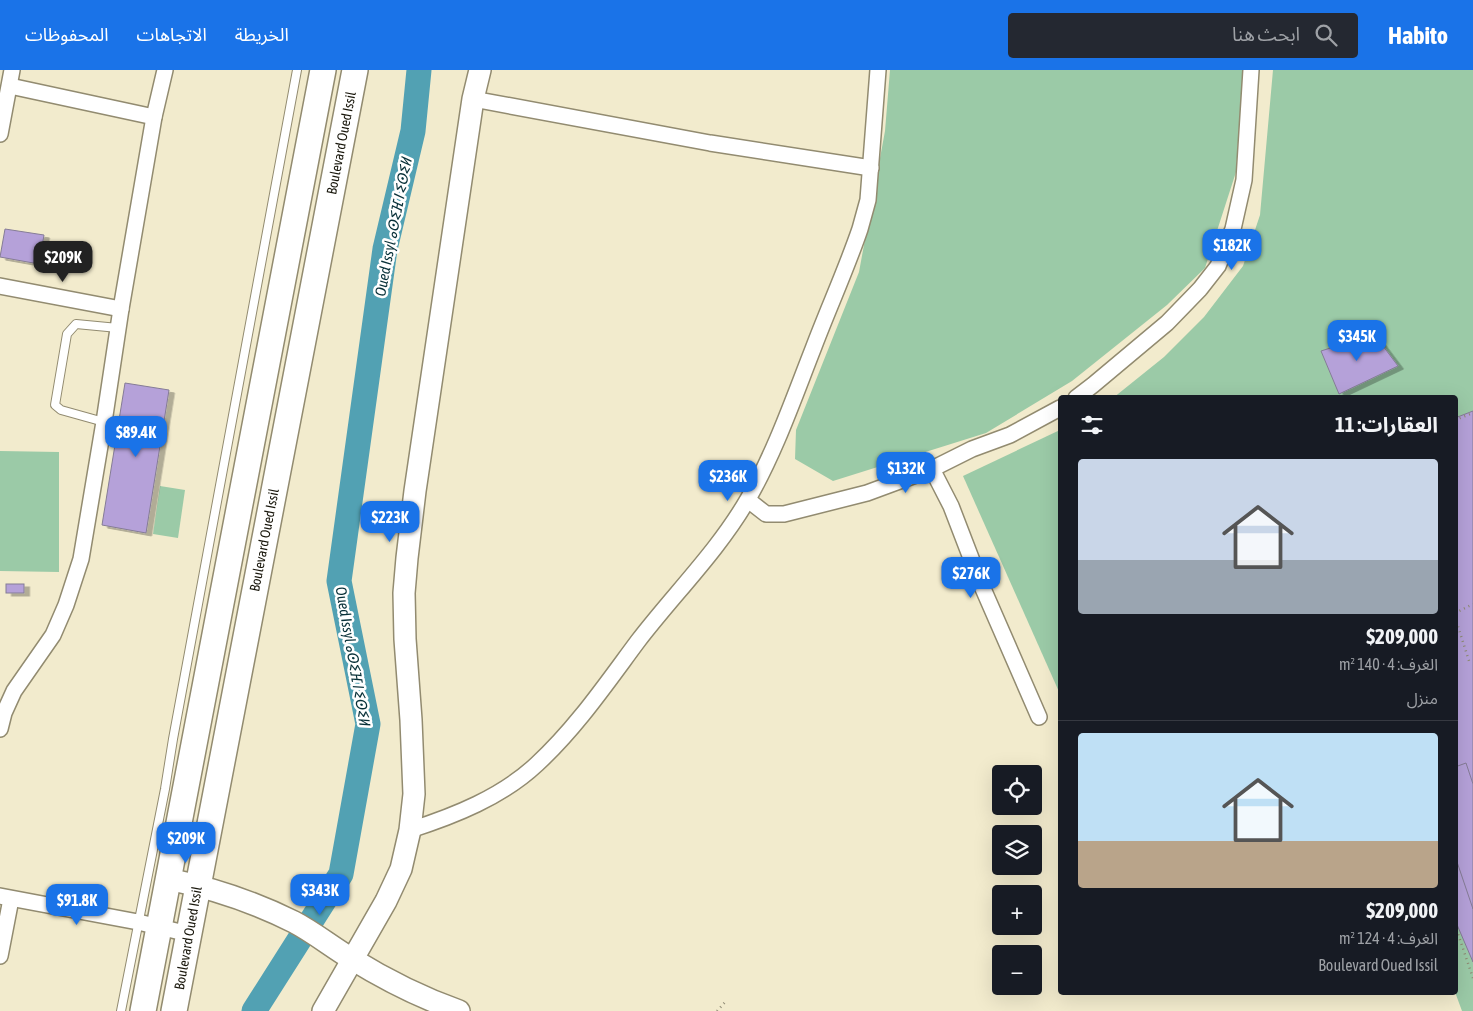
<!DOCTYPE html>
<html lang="ar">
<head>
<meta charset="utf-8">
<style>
	:root { --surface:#171b24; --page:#242831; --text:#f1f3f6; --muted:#9ea1a6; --line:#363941; --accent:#1a73e8 }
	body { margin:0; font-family:"Asap Condensed","Noto Sans Arabic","Noto Sans Tifinagh",sans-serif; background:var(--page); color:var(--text); direction:rtl; height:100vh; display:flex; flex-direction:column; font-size:19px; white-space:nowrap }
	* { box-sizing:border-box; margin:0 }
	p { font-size:16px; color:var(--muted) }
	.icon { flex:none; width:28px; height:28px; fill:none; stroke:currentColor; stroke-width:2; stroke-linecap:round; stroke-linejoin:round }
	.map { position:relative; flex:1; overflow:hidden; direction:ltr }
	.details { position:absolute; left:1058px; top:325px; width:400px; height:600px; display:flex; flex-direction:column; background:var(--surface); border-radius:5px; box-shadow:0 5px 20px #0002; direction:rtl }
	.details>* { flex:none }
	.fabs { position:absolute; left:992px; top:695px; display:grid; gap:10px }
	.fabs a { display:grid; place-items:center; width:50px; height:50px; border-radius:5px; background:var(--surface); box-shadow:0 5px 20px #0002; font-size:25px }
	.price { position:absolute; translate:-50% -42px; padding:0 11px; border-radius:10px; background:var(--accent); color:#fff; font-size:16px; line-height:32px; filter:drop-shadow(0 1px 2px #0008) }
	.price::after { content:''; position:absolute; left:50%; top:30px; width:15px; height:11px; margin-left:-8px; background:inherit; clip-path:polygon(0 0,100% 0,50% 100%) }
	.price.active { background:#222; color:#fff }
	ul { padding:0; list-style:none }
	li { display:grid; align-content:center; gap:10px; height:265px; padding:0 20px }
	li+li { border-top:1px solid var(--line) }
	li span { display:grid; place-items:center; height:155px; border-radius:5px; color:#555 }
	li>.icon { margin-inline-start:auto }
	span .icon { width:90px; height:90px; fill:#fffc; stroke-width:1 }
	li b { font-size:21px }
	h2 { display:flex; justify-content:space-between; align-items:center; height:60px; padding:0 20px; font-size:21px }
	header { display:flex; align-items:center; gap:30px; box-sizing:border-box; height:70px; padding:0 25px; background:var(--accent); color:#fff }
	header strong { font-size:24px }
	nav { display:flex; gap:28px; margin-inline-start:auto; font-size:18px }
	.search { width:350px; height:45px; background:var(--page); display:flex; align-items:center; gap:12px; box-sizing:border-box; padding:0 18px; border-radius:5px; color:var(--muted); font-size:19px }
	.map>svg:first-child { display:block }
	.green { fill:#9bcaa7 }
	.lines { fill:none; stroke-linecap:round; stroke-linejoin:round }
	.river { stroke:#52a1b3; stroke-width:25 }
	.building { fill:#b5a1d9; stroke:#857c96; filter:url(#shadow) }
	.lane-casing { stroke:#928b70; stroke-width:10 }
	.street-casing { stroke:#928b70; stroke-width:18 }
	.secondary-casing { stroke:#928b70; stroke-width:24 }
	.primary-casing { stroke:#928b70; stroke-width:28 }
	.path { stroke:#8f8b75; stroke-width:2.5; stroke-dasharray:1 4; stroke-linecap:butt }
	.lane { stroke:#fff; stroke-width:8 }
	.street { stroke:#fff; stroke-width:15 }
	.secondary { stroke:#fff; stroke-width:21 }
	.primary { stroke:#fff; stroke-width:25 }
	.labels { text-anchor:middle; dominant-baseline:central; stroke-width:5; stroke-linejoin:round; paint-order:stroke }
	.street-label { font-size:14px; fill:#18160b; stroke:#fff }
	.water-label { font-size:15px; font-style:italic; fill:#083038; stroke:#fff }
</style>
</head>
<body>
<header>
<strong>Habito</strong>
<div class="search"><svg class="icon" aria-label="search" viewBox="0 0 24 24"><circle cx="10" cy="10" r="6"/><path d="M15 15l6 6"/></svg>ابحث هنا</div>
<nav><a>الخريطة</a><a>الاتجاهات</a><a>المحفوظات</a></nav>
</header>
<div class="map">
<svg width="1473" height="941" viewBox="0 0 1473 941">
	<defs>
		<filter id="shadow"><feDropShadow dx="5.5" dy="3" stdDeviation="0" flood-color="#0004"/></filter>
	</defs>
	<rect width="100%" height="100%" fill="#f2ebcd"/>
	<!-- green -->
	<g class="green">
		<polygon points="890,0 1243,0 1236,102 1205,198 1167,235 1072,311 986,363 833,411 795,389 796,360 859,202 885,61"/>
		<polygon points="1273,0 1473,0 1473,941 1462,941 1455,922 1455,328 1113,328 1164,287 1204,247 1243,196 1260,145"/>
		<polygon points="1060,360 1060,624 963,406"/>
		<polygon points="0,381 59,382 59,502 0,501"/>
		<polygon points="160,416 185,420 178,468 153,464"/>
	</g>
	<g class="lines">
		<!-- river -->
		<polyline class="river" points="254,941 341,804 368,654 339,511 385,179 413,61 419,0"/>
	</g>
	<!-- building -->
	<g class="building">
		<polygon points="5,159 44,165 39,194 0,187"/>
		<polygon points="1374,264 1398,296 1339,324 1321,281"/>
		<polygon points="125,313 169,320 146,463 102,455"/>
		<polygon points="1473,341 1473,892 1455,850 1455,348"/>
		<rect x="6" y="514" width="18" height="9"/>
		<polygon points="1466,693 1473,714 1473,839 1455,786 1455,697"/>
	</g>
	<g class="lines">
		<defs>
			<g id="lane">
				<polyline points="104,352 61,340 55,335 67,264 76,254 118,258"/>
				<polyline points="121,941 165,719 173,669 297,0"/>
			</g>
			<g id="street">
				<polyline points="10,16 154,47"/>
				<polyline points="473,29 710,73 871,98"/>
				<polyline points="0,64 12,0"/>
				<polyline points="0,216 121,239"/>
				<polyline points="1076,328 1093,315 1167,253 1200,219 1218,196 1233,159 1244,110 1251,0"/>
				<polyline points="932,399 951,436 981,514 1039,647"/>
				<polyline points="748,430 766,444 784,444 867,423 932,399 972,379 1010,365 1060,338"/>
				<polyline points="0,659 4,643 14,621 53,565 66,535 81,489 104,352 121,239 154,47 165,0"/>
				<path d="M410,760C454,746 502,727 537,694C576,658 606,614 638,571C674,524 718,481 748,429C775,382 793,330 813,279C828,239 846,200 860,159L868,130L878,0"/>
				<polyline points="0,826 138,852 189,864"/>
				<polyline points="0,886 11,829"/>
			</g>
			<g id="secondary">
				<path d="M168,809C212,818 254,832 294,852C315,863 333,878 352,889C386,910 422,928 459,941"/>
				<polyline points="323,941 386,831 401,799 410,760 414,724 411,650 405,569 404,523 407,488 415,421 473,29 480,0"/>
			</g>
			<g id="primary">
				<polyline points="143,941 323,0"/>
				<polyline points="174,941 355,0"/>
			</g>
		</defs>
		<!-- lane casing -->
		<use href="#lane" class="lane-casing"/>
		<!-- street casing -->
		<use href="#street" class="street-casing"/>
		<!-- secondary casing -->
		<use href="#secondary" class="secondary-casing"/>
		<!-- primary casing -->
		<use href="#primary" class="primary-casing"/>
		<!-- path -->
		<g class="path">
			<polyline points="1455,350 1473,343"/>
			<polyline points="1455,543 1473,534"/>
			<polyline points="1455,547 1470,594"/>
			<polyline points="1455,855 1473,908"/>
			<polyline points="717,941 727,930"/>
		</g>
		<!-- lane -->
		<use href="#lane" class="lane"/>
		<!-- street -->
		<use href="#street" class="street"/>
		<!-- secondary -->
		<use href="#secondary" class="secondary"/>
		<!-- primary -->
		<use href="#primary" class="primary"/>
	</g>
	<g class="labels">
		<!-- street labels -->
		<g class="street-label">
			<text transform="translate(341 73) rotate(-79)">Boulevard Oued Issil</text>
			<text transform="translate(264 470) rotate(-79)">Boulevard Oued Issil</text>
			<text transform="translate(188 868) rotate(-80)">Boulevard Oued Issil</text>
		</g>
		<!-- water labels -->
		<g class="water-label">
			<text transform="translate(393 157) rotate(-79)">Oued Issyl ⴰⵙⵉⴼ ⵏ ⵉⵙⵉⵍ</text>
			<text transform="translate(353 586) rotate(80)">Oued Issyl ⴰⵙⵉⴼ ⵏ ⵉⵙⵉⵍ</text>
		</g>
	</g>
</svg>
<div class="fabs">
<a><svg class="icon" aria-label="locate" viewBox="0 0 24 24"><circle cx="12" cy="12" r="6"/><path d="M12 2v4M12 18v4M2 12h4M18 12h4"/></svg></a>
<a><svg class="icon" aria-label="layers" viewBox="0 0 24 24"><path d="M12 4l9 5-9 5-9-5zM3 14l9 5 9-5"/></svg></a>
<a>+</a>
<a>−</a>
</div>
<b class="price" style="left:1232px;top:201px">$182K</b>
<b class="price active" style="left:63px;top:213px">$209K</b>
<b class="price" style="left:1357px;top:292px">$345K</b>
<b class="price" style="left:136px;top:388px">$89.4K</b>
<b class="price" style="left:906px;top:424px">$132K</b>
<b class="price" style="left:728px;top:432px">$236K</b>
<b class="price" style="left:390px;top:473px">$223K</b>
<b class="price" style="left:971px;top:529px">$276K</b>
<b class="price" style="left:186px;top:794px">$209K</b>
<b class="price" style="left:320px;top:846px">$343K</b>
<b class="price" style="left:77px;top:856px">$91.8K</b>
<section class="details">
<h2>العقارات: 11<svg class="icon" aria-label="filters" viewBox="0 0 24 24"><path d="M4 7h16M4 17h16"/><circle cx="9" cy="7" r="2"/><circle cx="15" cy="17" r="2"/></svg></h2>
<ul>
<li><span style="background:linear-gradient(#c9d6e8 65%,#9aa5b1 0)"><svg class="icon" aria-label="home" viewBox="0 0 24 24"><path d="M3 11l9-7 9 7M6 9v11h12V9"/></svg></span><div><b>$209,000</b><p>الغرف: 4 · 140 m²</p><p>منزل</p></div></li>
<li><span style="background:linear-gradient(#bfe0f5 70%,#b9a48a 0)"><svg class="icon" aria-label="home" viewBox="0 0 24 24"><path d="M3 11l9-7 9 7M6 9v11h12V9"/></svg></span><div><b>$209,000</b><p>الغرف: 4 · 124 m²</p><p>Boulevard Oued Issil</p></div></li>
</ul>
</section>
</div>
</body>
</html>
